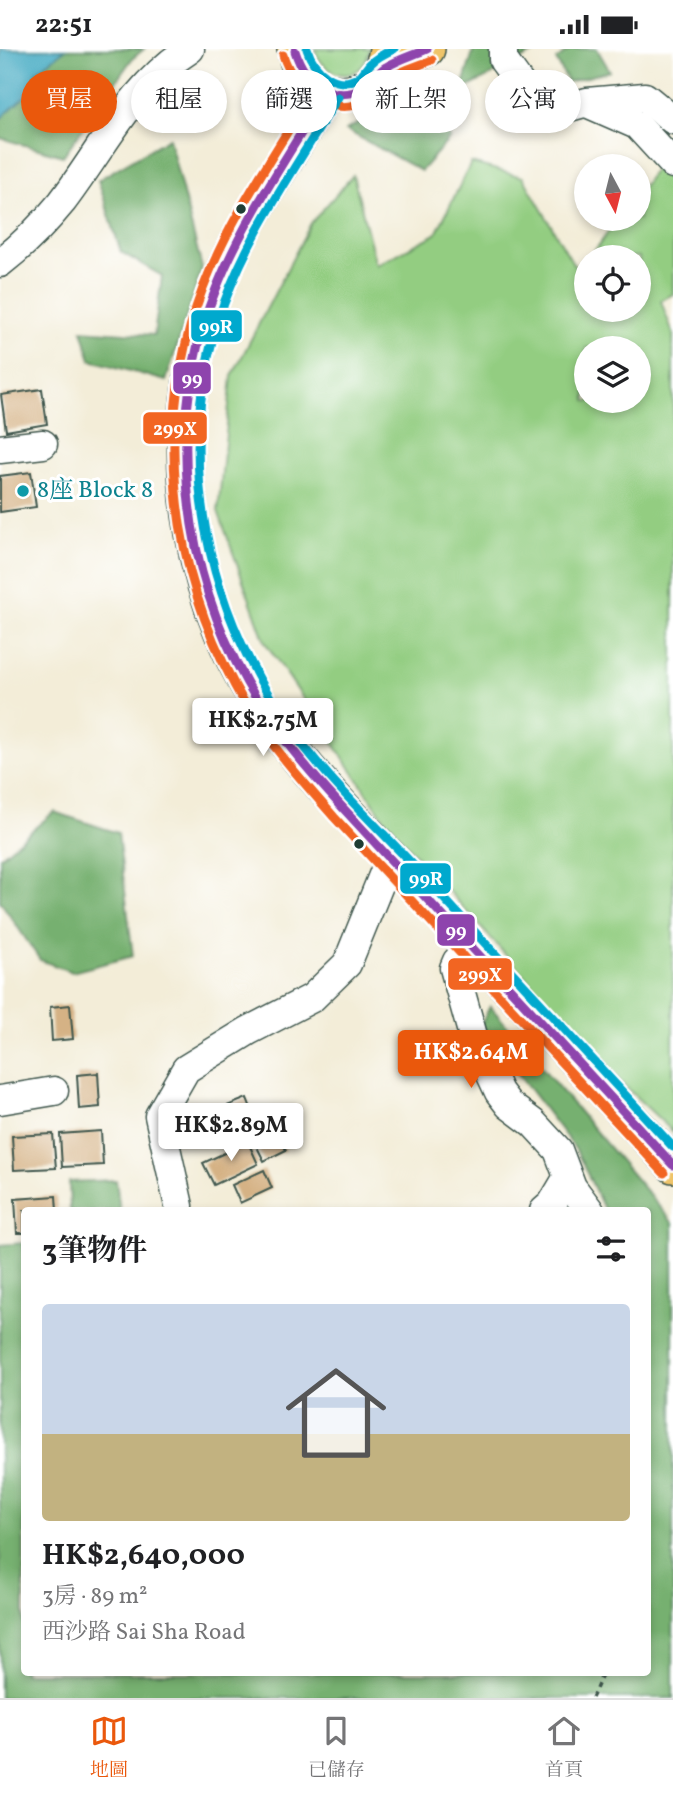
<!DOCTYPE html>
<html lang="zh-TW">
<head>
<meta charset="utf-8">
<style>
	:root { --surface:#fff; --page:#f6f6f6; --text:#202124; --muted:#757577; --line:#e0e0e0; --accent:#ea580c }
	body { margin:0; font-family:Vollkorn,"Noto Serif TC",serif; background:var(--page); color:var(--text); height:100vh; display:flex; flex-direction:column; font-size:26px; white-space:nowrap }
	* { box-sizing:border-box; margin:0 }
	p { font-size:23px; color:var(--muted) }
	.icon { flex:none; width:38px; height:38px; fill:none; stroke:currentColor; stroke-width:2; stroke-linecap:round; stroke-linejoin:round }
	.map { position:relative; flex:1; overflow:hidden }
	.sheet { position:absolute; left:21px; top:1158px; width:630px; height:469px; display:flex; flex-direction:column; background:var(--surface); border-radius:7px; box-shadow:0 4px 10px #0003 }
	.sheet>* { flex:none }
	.hud { position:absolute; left:21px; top:21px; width:632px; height:63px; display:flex; gap:14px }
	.needle { width:46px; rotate:173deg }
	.controls { position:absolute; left:574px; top:105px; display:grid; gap:14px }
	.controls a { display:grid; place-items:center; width:77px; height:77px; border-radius:50%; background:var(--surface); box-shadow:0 4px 10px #0003; font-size:35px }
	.price { position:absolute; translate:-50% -60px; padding:0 16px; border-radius:7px; background:#fff; color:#222; font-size:23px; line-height:46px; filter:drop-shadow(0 2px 4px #0008) }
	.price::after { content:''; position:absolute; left:50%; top:42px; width:21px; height:16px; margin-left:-10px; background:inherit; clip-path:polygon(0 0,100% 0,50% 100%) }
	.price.current { background:var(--accent); color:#fff }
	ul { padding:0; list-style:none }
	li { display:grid; align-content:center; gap:14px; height:371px; padding:0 21px }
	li+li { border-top:2px solid var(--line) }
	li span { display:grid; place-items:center; height:217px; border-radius:7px; color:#555 }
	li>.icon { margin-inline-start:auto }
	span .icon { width:126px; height:126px; fill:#fffc; stroke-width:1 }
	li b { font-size:30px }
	h2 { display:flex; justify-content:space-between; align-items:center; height:84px; padding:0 21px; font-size:30px }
	.tag { padding:0 24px; border-radius:32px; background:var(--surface); box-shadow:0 4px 10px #0003; font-size:24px; line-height:63px }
	.tag.current { background:var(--accent); color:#fff }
	.status { display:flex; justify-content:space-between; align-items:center; height:49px; padding:0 35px; background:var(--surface); direction:ltr }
	.status svg { height:19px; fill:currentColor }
	.menu { display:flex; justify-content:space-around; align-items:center; height:98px; border-top:2px solid var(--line); background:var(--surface); font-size:19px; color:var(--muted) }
	.menu a { display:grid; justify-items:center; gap:4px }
	.menu .current { color:var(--accent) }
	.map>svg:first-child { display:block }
	.green { fill:#93cd81; stroke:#59855a; stroke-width:2; fill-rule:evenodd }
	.forest { fill:#76b06f; stroke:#4a7652; stroke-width:2 }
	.water { fill:#41a8c1; stroke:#30727a; stroke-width:2 }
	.building { fill:#d5b285 }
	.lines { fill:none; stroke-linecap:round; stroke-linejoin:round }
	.minor-casing { stroke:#3f574d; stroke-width:31 }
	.major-casing { stroke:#3f574d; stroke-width:38 }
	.path { stroke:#3f574d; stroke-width:3.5; stroke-dasharray:5 5; stroke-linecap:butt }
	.minor { stroke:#fff; stroke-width:28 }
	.major { stroke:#efc469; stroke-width:35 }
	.bus-1-casing { stroke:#fff; stroke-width:14 }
	.bus-2-casing { stroke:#fff; stroke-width:14 }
	.bus-3-casing { stroke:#fff; stroke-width:14 }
	.bus-1 { stroke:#8e44ad; stroke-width:9 }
	.bus-2 { stroke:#f26522; stroke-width:9 }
	.bus-3 { stroke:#00a9ce; stroke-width:9 }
	.bus-dot { fill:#1f3d34; stroke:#fff; stroke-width:2.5 }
	.culture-dot { fill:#0f9aa8; stroke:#fff; stroke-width:2.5 }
	.labels { text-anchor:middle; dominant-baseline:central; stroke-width:6; stroke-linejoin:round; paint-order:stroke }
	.culture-label { font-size:24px; fill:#0d838f; stroke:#fff; text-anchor:start }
	.line-badge { stroke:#fff; stroke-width:2.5 }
	.badge-label { font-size:19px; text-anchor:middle; font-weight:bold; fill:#fff }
</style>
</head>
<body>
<div class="status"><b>22:51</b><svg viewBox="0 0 49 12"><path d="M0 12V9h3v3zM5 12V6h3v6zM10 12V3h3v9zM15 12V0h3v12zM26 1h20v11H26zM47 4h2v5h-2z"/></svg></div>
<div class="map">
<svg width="673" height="1649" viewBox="0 0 673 1649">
	<rect width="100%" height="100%" fill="#fff"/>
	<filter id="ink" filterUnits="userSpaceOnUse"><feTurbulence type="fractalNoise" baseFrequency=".0143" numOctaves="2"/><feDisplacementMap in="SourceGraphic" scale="14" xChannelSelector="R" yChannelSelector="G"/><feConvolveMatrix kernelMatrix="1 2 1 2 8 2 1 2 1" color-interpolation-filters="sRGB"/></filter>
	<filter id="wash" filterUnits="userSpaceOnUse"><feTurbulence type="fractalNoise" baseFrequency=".00686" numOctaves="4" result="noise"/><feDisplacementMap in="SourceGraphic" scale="28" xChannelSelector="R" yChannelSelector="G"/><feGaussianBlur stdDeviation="1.57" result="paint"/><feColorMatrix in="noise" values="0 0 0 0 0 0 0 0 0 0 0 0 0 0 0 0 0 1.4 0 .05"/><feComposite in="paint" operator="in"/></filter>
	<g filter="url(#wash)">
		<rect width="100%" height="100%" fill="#f3edd8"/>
		<!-- green -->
		<g class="green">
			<path d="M315,0H370C368,5 367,12 363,16C347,36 320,21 315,0Z"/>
			<path d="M471,114L523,128L578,223L586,213V261H639V208H590L618,170H639V142L656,119L673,132V245L661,252L673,285V1083L617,1030L388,775L265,593L218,462L232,327L311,174L353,126L376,216L436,185ZM586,299H639V352H586Z"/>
		</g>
		<!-- forest -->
		<g class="forest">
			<polygon points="0,0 144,0 132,10 63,107 0,89"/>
			<polygon points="474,0 541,0 461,42"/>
			<polygon points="571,0 597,0 610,22 568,33 556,11"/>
			<polygon points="424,38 450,89 421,122 346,81"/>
			<polygon points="169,89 202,219 166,332 91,311 82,281 154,286 162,227 121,203 98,131"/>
			<polygon points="54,763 118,784 133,907 72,923 40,911 0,852 0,808"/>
			<polygon points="490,957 673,1174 673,1649 0,1649 0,1196 24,1194 24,1624 648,1624 648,1162 605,1162 576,1101 481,976"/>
			<polygon points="116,1131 120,1162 70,1162 69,1133"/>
		</g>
		<!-- water -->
		<polygon class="water" points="0,0 66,0 36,23 30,43 0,70"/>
		<g id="blocks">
			<!-- building -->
			<g class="building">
				<polygon points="42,340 47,375 6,382 1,346"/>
				<polygon points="31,423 36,458 0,463 0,427"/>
				<polygon points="70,956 73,990 52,992 50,958"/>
				<polygon points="98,1024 100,1058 79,1060 77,1026"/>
				<polygon points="247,1049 256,1072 211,1090 202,1067"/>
				<polygon points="275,1079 286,1101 264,1112 253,1090"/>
				<polygon points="101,1082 103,1116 62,1118 60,1085"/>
				<polygon points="53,1085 56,1119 14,1121 12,1087"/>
				<polygon points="248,1093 258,1115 214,1136 203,1114"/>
				<polygon points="264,1121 272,1139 240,1154 232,1136"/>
				<polygon points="56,1147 57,1162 24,1162 24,1184 17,1184 15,1150"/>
			</g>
		</g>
	</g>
	<g filter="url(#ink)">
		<use href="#blocks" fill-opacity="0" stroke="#3f574d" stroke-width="2"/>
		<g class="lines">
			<defs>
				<g id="minor">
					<polyline points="503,0 503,11 524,40 573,57 587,53 645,48 673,71"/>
					<polyline points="589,55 637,76 673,115"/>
					<path d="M0,214C22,197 44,175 62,153C102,101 132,36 190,0"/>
					<polyline points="0,400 43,395"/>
					<polyline points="471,899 457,912 454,919 473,987 499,1043 509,1056 533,1074 558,1101 572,1138 590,1162"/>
					<polyline points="0,1051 54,1042"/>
					<polyline points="179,1157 159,1067 186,1020 248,982 312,949 347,915 390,809"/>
					<polyline points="544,1162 552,1155 568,1128"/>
				</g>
				<g id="major">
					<path d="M295,0C302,58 381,59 387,0"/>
					<polyline points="383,18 427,0"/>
					<path d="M327,42C283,118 229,189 204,274C163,412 192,562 275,678C316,735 369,785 416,837C500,931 588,1023 673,1116"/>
				</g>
			</defs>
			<!-- minor casing -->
			<use href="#minor" class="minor-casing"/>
			<!-- major casing -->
			<use href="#major" class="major-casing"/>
			<!-- path -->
			<polyline class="path" points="592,1649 603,1624"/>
			<!-- minor -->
			<use href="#minor" class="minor"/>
			<!-- major -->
			<use href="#major" class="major"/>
			<defs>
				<g id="bus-1">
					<path d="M295,2C304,31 330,55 362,40C372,35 377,23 386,18C399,10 414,6 427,0"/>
					<path d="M327,42C288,107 244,170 216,240C165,365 181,517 247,634C273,680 307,720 343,759L673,1116"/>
				</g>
				<g id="bus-2">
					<path d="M283,6C294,42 335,74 372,48C380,43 384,34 391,29C403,20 419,17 432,11"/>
					<path d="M316,36C277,102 231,166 203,239C153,369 170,516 235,637C261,686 298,727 334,768L664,1124"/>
				</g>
				<g id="bus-3">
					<path d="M307,0C313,20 336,43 359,28C363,25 366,19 370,15C377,8 385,4 394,0"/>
					<path d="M338,48C294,122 242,193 217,275C175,410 206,555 284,670C324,729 378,777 426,830C508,920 591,1008 673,1098"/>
				</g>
			</defs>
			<!-- bus-1 casing -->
			<use href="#bus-1" class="bus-1-casing"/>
			<!-- bus-2 casing -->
			<use href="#bus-2" class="bus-2-casing"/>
			<!-- bus-3 casing -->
			<use href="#bus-3" class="bus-3-casing"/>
			<!-- bus-1 -->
			<use href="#bus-1" class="bus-1"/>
			<!-- bus-2 -->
			<use href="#bus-2" class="bus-2"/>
			<!-- bus-3 -->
			<use href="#bus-3" class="bus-3"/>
		</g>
	</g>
	<!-- markers -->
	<g class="bus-dot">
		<circle cx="241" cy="160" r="6"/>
		<circle cx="359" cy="795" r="6"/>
	</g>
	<circle class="culture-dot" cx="23" cy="442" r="7"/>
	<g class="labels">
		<!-- culture labels -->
		<g class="culture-label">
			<text x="37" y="442">8座 Block 8</text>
		</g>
	</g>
	<g class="line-badge">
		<rect x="190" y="260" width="53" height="34" rx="7" fill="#00a9ce"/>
		<rect x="172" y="312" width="40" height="34" rx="7" fill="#8e44ad"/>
		<rect x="142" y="362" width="66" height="34" rx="7" fill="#f26522"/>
		<rect x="399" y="813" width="53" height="33" rx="7" fill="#00a9ce"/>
		<rect x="436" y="864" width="40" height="34" rx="7" fill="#8e44ad"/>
		<rect x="447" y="908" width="66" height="34" rx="7" fill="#f26522"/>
	</g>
	<g class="badge-label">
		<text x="216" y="284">99R</text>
		<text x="192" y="336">99</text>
		<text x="175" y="386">299X</text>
		<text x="426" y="836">99R</text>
		<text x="456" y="888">99</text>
		<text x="480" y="932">299X</text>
	</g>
</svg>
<div class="controls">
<a><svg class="needle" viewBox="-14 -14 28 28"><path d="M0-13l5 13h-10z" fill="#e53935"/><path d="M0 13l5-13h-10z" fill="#757577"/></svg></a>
<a><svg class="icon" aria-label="locate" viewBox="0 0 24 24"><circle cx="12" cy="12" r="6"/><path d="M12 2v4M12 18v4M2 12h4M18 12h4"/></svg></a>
<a><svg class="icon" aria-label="layers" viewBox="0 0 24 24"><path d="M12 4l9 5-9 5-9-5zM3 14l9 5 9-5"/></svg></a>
</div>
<b class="price" style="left:263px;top:709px">HK$2.75M</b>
<b class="price current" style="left:471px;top:1041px">HK$2.64M</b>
<b class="price" style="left:231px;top:1114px">HK$2.89M</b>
<div class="hud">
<a class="tag current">買屋</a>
<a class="tag">租屋</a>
<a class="tag">篩選</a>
<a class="tag">新上架</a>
<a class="tag">公寓</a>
</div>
<section class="sheet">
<h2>3筆物件<svg class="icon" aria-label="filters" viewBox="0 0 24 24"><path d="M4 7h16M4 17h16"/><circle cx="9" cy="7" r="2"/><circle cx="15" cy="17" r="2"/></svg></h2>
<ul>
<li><span style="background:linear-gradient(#c9d6e8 60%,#c2b280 0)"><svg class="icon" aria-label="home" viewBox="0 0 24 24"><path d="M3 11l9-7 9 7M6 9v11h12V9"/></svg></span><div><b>HK$2,640,000</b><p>3房 · 89 m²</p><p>西沙路 Sai Sha Road</p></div></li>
</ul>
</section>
</div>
<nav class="menu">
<a class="current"><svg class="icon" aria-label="map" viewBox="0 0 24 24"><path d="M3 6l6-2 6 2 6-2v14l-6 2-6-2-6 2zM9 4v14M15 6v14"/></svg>地圖</a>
<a><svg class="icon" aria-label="saved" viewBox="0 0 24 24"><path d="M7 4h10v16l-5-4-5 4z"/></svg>已儲存</a>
<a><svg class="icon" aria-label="home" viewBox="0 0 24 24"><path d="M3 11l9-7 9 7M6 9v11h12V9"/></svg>首頁</a>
</nav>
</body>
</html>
